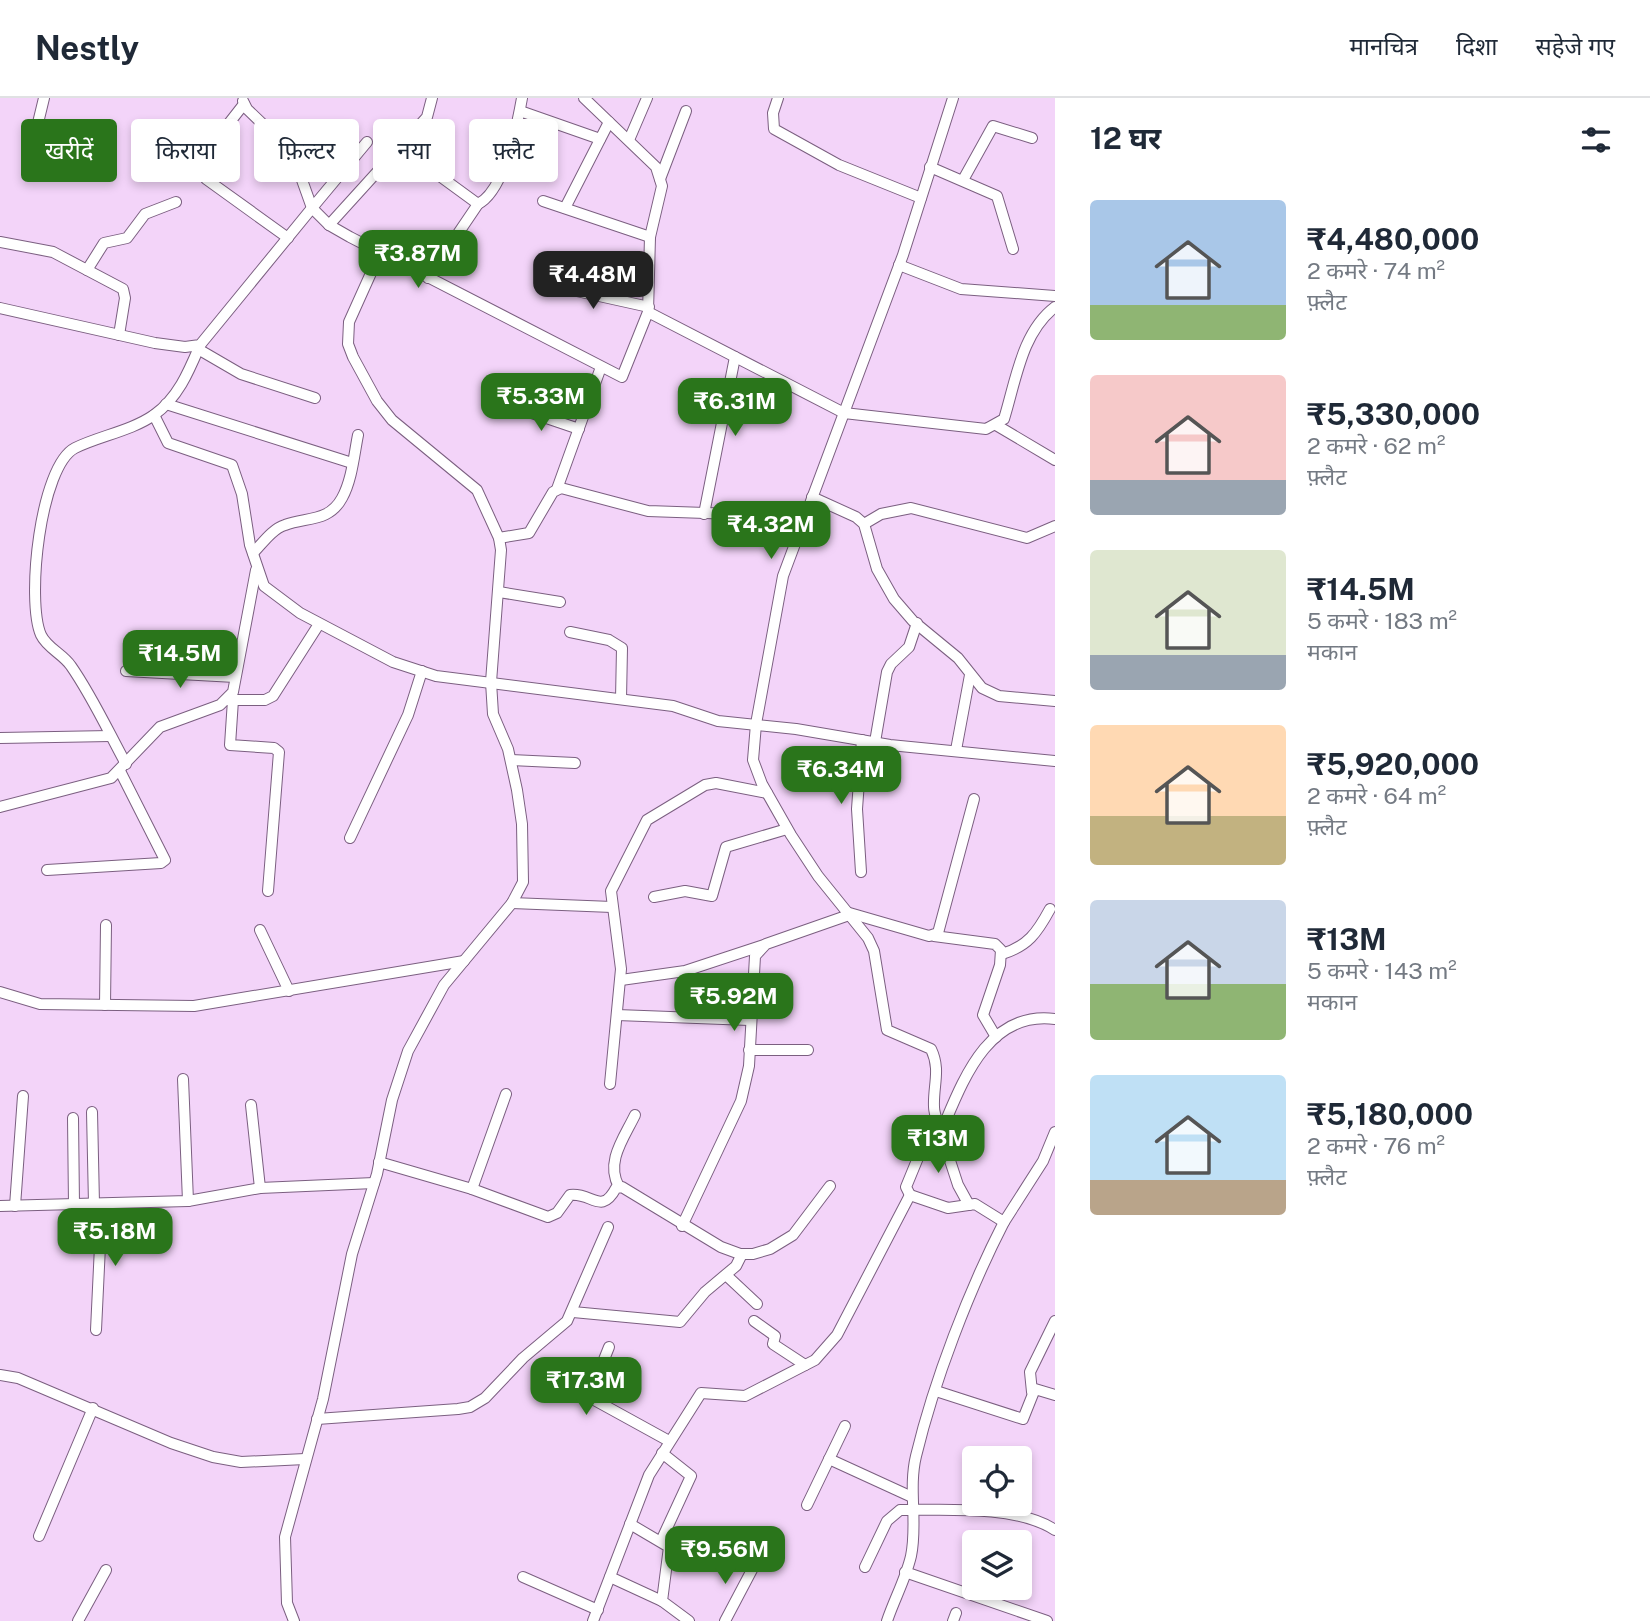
<!DOCTYPE html>
<html lang="hi">
<head>
<meta charset="utf-8">
<style>
	:root { --surface:#fff; --page:#f6f6f7; --text:#1f2937; --muted:#747a83; --line:#e0e1e3; --accent:#2a751b }
	body { margin:0; font-family:"Public Sans","Noto Sans Devanagari",sans-serif; background:var(--page); color:var(--text); height:100vh; display:flex; flex-direction:column; font-size:26px; white-space:nowrap }
	* { box-sizing:border-box; margin:0 }
	p { font-size:23px; color:var(--muted) }
	.icon { flex:none; width:38px; height:38px; fill:none; stroke:currentColor; stroke-width:2; stroke-linecap:round; stroke-linejoin:round }
	.map { position:relative; flex:1; overflow:hidden }
	.side { display:flex; flex-direction:column; background:var(--surface); width:595px }
	.side>* { flex:none }
	.banner { position:absolute; left:21px; top:21px; width:665px; height:63px; display:flex; gap:14px }
	.buttons { position:absolute; left:962px; top:1348px; display:grid; gap:14px }
	.buttons a { display:grid; place-items:center; width:70px; height:70px; border-radius:7px; background:var(--surface); box-shadow:0 4px 10px #0003; font-size:35px }
	.price { position:absolute; translate:-50% -60px; padding:0 16px; border-radius:14px; background:var(--accent); color:#fff; font-size:23px; line-height:46px; filter:drop-shadow(0 2px 4px #0008) }
	.price::after { content:''; position:absolute; left:50%; top:42px; width:21px; height:16px; margin-left:-10px; background:inherit; clip-path:polygon(0 0,100% 0,50% 100%) }
	.price.selected { background:#222; color:#fff }
	ul { padding:0; list-style:none }
	li { display:flex; align-items:center; gap:21px; height:175px; padding:0 35px }
	li span { display:grid; place-items:center; flex:none; width:196px; height:140px; border-radius:7px; color:#555 }
	li>.icon { margin-inline-start:auto }
	span .icon { width:84px; height:84px; fill:#fffc; stroke-width:1 }
	li b { font-size:30px }
	h2 { display:flex; justify-content:space-between; align-items:center; height:84px; padding:0 35px; font-size:30px }
	.tag { padding:0 24px; border-radius:7px; background:var(--surface); box-shadow:0 4px 10px #0003; font-size:24px; line-height:63px }
	.tag.selected { background:var(--accent); color:#fff }
	header { display:flex; align-items:center; gap:42px; box-sizing:border-box; height:98px; padding:0 35px; background:var(--surface); border-bottom:2px solid var(--line) }
	header strong { font-size:33px }
	nav { display:flex; gap:38px; margin-inline-start:auto; font-size:24px }
	main { display:flex; flex:1; min-height:0 }
	.map>svg:first-child { display:block }
	.lines { fill:none; stroke-linecap:round; stroke-linejoin:round }
	.street-casing { stroke:#7b5f80; stroke-width:12 }
	.street { stroke:#fff; stroke-width:10 }
</style>
</head>
<body>
<header>
<strong>Nestly</strong>
<nav><a>मानचित्र</a><a>दिशा</a><a>सहेजे गए</a></nav>
</header>
<main>
<div class="map">
<svg width="1055" height="1523" viewBox="0 0 1055 1523">
	<rect width="100%" height="100%" fill="#f3d4f9"/>
	<g class="lines">
		<defs>
			<g id="street">
				<polyline points="584,0 656,69 662,88 650,139 648,214"/>
				<polyline points="778,0 773,15 774,31 839,67 921,100"/>
				<polyline points="243,3 247,11 292,54 312,110"/>
				<polyline points="244,6 201,61 200,68 206,81 288,140"/>
				<polyline points="520,13 600,41"/>
				<polyline points="629,42 647,0"/>
				<polyline points="400,49 478,106 428,180"/>
				<polyline points="30,58 44,0"/>
				<polyline points="930,69 997,98 1013,151"/>
				<polyline points="660,81 686,13"/>
				<polyline points="963,82 993,28 1032,40"/>
				<polyline points="543,103 650,139"/>
				<path d="M478,106C504,93 517,28 522,0"/>
				<polyline points="312,110 367,44"/>
				<polyline points="565,110 609,24"/>
				<polyline points="329,127 427,19 432,0"/>
				<polyline points="0,144 53,154 123,191 125,200 119,237"/>
				<polyline points="899,167 961,191 1055,198"/>
				<polyline points="87,172 104,145 127,140 145,116 176,104"/>
				<polyline points="545,186 649,209"/>
				<path d="M0,210L155,245L185,249L200,247L312,110L329,127L350,139L622,279L648,214L844,315L986,331L1004,321C1016,282 1022,234 1055,209"/>
				<polyline points="198,251 241,276 315,300"/>
				<polyline points="166,306 352,365"/>
				<polyline points="514,309 579,331"/>
				<polyline points="154,317 168,345 232,367 242,396 250,447 264,488 300,515 393,564 436,578 673,608 718,623 796,631 890,647 1055,663"/>
				<polyline points="996,327 1055,362"/>
				<polyline points="557,391 601,269"/>
				<polyline points="812,399 856,419 864,426 877,471 894,501 913,523 958,560 982,590 999,598 1055,603"/>
				<polyline points="704,416 735,259"/>
				<polyline points="864,426 881,416 911,410 1027,440 1055,428"/>
				<polyline points="499,440 529,435 553,394 561,390 648,413 734,416 802,427"/>
				<path d="M253,455C262,446 272,431 285,427C307,419 329,424 342,400C352,382 354,357 358,337"/>
				<polyline points="499,494 560,504"/>
				<polyline points="570,534 609,542 622,550 621,601"/>
				<polyline points="126,573 235,579"/>
				<polyline points="227,602 265,602 273,598 319,526"/>
				<polyline points="233,602 230,647 274,650 279,654 268,793"/>
				<polyline points="0,640 110,638"/>
				<polyline points="875,644 887,574 891,566 909,549 917,525"/>
				<polyline points="956,652 970,577"/>
				<polyline points="511,662 575,665"/>
				<path d="M126,666C108,633 92,598 71,568C63,556 47,550 41,537C26,503 40,368 75,350C99,338 131,333 154,317C178,300 189,273 200,247"/>
				<polyline points="0,709 111,680 160,629 220,607 233,594 256,472"/>
				<polyline points="350,740 408,617 422,573"/>
				<polyline points="47,772 161,765 165,762 120,673"/>
				<polyline points="861,774 857,711 862,642"/>
				<polyline points="654,799 685,793 712,798 726,749 787,731"/>
				<polyline points="512,805 612,809"/>
				<polyline points="846,814 929,838 938,835 974,701"/>
				<polyline points="260,832 289,893"/>
				<polyline points="934,838 995,846 1001,852 1000,867 983,917 996,939"/>
				<path d="M1002,856C1028,848 1037,835 1050,811"/>
				<polyline points="621,882 685,873 764,847"/>
				<polyline points="0,894 40,906 194,908 464,863"/>
				<polyline points="105,907 106,827"/>
				<polyline points="617,917 750,922"/>
				<polyline points="749,952 808,952"/>
				<polyline points="183,981 188,1103"/>
				<polyline points="610,986 621,871 611,793 647,722 705,687 716,685 767,695"/>
				<polyline points="251,1007 260,1090"/>
				<polyline points="92,1014 94,1106"/>
				<polyline points="73,1020 74,1107"/>
				<polyline points="940,1032 958,1087 969,1107"/>
				<path d="M941,1034C962,985 987,912 1055,921"/>
				<path d="M379,1064L472,1091L548,1119L557,1115L570,1097C592,1094 601,1118 616,1090L622,1089L721,1149L740,1156H753L770,1151L793,1137L830,1088"/>
				<path d="M619,1089C605,1064 624,1040 635,1017"/>
				<polyline points="472,1091 506,996"/>
				<path d="M910,1097L906,1089L922,1050L940,1032C938,1025 934,1016 934,1009C933,987 941,972 931,951L887,932L874,853L868,840L818,778L791,737L762,686L753,662L756,626L783,478L903,157L953,0"/>
				<polyline points="0,1108 188,1103 260,1090 374,1085"/>
				<polyline points="15,1108 23,998"/>
				<polyline points="682,1128 741,1003 749,968 755,858 766,846 849,817"/>
				<polyline points="726,1177 757,1206"/>
				<polyline points="573,1214 680,1224 705,1194 736,1168 742,1156"/>
				<polyline points="754,1223 775,1238 773,1246 805,1267"/>
				<polyline points="96,1232 102,1106"/>
				<polyline points="609,1249 589,1299 669,1343"/>
				<polyline points="0,1277 18,1280 171,1345 213,1359 241,1364 305,1361"/>
				<polyline points="936,1293 1023,1321 1035,1291 1055,1297"/>
				<polyline points="1032,1294 1030,1274 1055,1223"/>
				<polyline points="317,1321 458,1311 470,1309 485,1300 523,1260 567,1223 608,1129"/>
				<polyline points="829,1361 912,1399"/>
				<polyline points="807,1407 845,1328"/>
				<polyline points="630,1426 669,1449 662,1503 689,1523"/>
				<polyline points="39,1438 93,1310"/>
				<polyline points="661,1443 691,1378 662,1355"/>
				<path d="M865,1469L887,1423L900,1412C945,1412 1017,1407 1055,1432"/>
				<polyline points="905,1474 1047,1523"/>
				<polyline points="523,1479 598,1512"/>
				<polyline points="610,1479 662,1503"/>
				<polyline points="78,1523 106,1472"/>
				<polyline points="294,1523 287,1505 285,1439 323,1301 352,1156 377,1076 392,1002 408,953 444,887 512,805 523,784 522,726 517,692 508,651 493,616 491,584 501,452 499,440 477,392 392,322 377,303 353,259 348,246 349,224 380,155"/>
				<polyline points="593,1523 649,1377 701,1295 745,1298 815,1262 837,1237 910,1097 948,1110 975,1106 1004,1124 1043,1063 1055,1034"/>
				<polyline points="725,1523 754,1468"/>
				<path d="M887,1523C894,1502 906,1480 911,1458C918,1425 908,1391 916,1358C934,1283 969,1192 1004,1124"/>
				<polyline points="953,1523 956,1515"/>
			</g>
		</defs>
		<!-- street casing -->
		<use href="#street" class="street-casing"/>
		<!-- street -->
		<use href="#street" class="street"/>
	</g>
</svg>
<div class="buttons">
<a><svg class="icon" aria-label="locate" viewBox="0 0 24 24"><circle cx="12" cy="12" r="6"/><path d="M12 2v4M12 18v4M2 12h4M18 12h4"/></svg></a>
<a><svg class="icon" aria-label="layers" viewBox="0 0 24 24"><path d="M12 4l9 5-9 5-9-5zM3 14l9 5 9-5"/></svg></a>
</div>
<b class="price" style="left:418px;top:192px">₹3.87M</b>
<b class="price selected" style="left:593px;top:213px">₹4.48M</b>
<b class="price" style="left:541px;top:335px">₹5.33M</b>
<b class="price" style="left:735px;top:340px">₹6.31M</b>
<b class="price" style="left:771px;top:463px">₹4.32M</b>
<b class="price" style="left:180px;top:592px">₹14.5M</b>
<b class="price" style="left:841px;top:708px">₹6.34M</b>
<b class="price" style="left:734px;top:935px">₹5.92M</b>
<b class="price" style="left:938px;top:1077px">₹13M</b>
<b class="price" style="left:115px;top:1170px">₹5.18M</b>
<b class="price" style="left:586px;top:1319px">₹17.3M</b>
<b class="price" style="left:725px;top:1488px">₹9.56M</b>
<div class="banner">
<a class="tag selected">खरीदें</a>
<a class="tag">किराया</a>
<a class="tag">फ़िल्टर</a>
<a class="tag">नया</a>
<a class="tag">फ़्लैट</a>
</div>
</div>
<section class="side">
<h2>12 घर<svg class="icon" aria-label="filters" viewBox="0 0 24 24"><path d="M4 7h16M4 17h16"/><circle cx="9" cy="7" r="2"/><circle cx="15" cy="17" r="2"/></svg></h2>
<ul>
<li><span style="background:linear-gradient(#a9c7e8 75%,#8fb573 0)"><svg class="icon" aria-label="home" viewBox="0 0 24 24"><path d="M3 11l9-7 9 7M6 9v11h12V9"/></svg></span><div><b>₹4,480,000</b><p>2 कमरे · 74 m²</p><p>फ़्लैट</p></div></li>
<li><span style="background:linear-gradient(#f6c9c9 75%,#9aa5b1 0)"><svg class="icon" aria-label="home" viewBox="0 0 24 24"><path d="M3 11l9-7 9 7M6 9v11h12V9"/></svg></span><div><b>₹5,330,000</b><p>2 कमरे · 62 m²</p><p>फ़्लैट</p></div></li>
<li><span style="background:linear-gradient(#dfe7d0 75%,#9aa5b1 0)"><svg class="icon" aria-label="home" viewBox="0 0 24 24"><path d="M3 11l9-7 9 7M6 9v11h12V9"/></svg></span><div><b>₹14.5M</b><p>5 कमरे · 183 m²</p><p>मकान</p></div></li>
<li><span style="background:linear-gradient(#ffd9b3 65%,#c2b280 0)"><svg class="icon" aria-label="home" viewBox="0 0 24 24"><path d="M3 11l9-7 9 7M6 9v11h12V9"/></svg></span><div><b>₹5,920,000</b><p>2 कमरे · 64 m²</p><p>फ़्लैट</p></div></li>
<li><span style="background:linear-gradient(#c9d6e8 60%,#8fb573 0)"><svg class="icon" aria-label="home" viewBox="0 0 24 24"><path d="M3 11l9-7 9 7M6 9v11h12V9"/></svg></span><div><b>₹13M</b><p>5 कमरे · 143 m²</p><p>मकान</p></div></li>
<li><span style="background:linear-gradient(#bfe0f5 75%,#b9a48a 0)"><svg class="icon" aria-label="home" viewBox="0 0 24 24"><path d="M3 11l9-7 9 7M6 9v11h12V9"/></svg></span><div><b>₹5,180,000</b><p>2 कमरे · 76 m²</p><p>फ़्लैट</p></div></li>
</ul>
</section>
</main>
</body>
</html>
